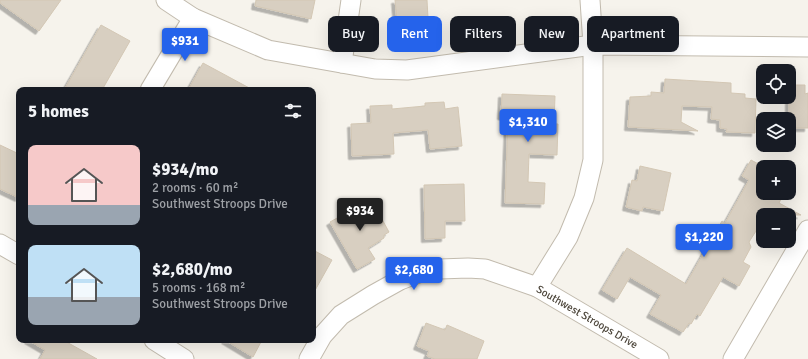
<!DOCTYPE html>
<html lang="en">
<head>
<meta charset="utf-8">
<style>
	:root { --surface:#171b24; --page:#242831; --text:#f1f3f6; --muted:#9ea1a6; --accent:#2563eb }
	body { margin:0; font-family:Signika,sans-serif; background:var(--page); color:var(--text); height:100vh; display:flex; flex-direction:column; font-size:15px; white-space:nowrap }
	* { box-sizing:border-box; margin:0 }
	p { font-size:13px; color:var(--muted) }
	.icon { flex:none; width:22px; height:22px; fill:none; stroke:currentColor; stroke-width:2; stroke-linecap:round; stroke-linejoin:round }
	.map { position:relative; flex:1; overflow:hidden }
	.details { position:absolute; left:16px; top:87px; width:300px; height:256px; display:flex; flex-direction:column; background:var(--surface); border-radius:8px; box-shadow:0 4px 16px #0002 }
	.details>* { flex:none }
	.top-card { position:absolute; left:328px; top:16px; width:380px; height:36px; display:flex; gap:8px }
	.tools { position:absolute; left:756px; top:64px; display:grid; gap:8px }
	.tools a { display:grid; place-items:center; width:40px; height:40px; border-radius:8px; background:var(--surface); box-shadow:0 4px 16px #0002; font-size:20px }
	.price { position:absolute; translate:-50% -34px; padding:0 9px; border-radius:4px; background:var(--accent); color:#fff; font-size:13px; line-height:26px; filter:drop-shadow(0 1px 2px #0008) }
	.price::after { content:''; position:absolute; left:50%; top:24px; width:12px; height:9px; margin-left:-6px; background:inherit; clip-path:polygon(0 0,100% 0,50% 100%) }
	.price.active { background:#222; color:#fff }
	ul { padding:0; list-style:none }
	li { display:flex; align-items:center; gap:12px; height:100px; padding:0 12px }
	li span { display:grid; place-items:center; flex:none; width:112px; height:80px; border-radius:8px; color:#555 }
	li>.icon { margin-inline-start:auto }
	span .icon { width:48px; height:48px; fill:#fffc; stroke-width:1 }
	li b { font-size:17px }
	h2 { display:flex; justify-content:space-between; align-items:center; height:48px; padding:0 12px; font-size:17px }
	.pill { padding:0 14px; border-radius:8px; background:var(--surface); box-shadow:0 4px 16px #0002; font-size:14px; line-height:36px }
	.pill.active { background:var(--accent); color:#fff }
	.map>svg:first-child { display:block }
	.building { fill:#d8cfc1; stroke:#d3c7b4; filter:url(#shadow) }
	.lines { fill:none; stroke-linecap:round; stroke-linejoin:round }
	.minor-casing { stroke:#c2bbae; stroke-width:21 }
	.minor { stroke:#fff; stroke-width:19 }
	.labels { text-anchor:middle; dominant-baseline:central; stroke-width:4; stroke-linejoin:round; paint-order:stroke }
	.street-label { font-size:11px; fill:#4b4439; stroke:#fff }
</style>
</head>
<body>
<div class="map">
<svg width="808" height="359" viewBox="0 0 808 359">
	<defs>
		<filter id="shadow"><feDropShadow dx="-3.5" dy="3.5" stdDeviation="0" flood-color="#0004"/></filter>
	</defs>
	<rect width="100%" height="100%" fill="#f6f3ec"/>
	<!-- building -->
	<g class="building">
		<polygon points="0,0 61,0 39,31 0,3"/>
		<polygon points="256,0 315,0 311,19 255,6"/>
		<polygon points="395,0 427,0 428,18 397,21"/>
		<polygon points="101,25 130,41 102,90 64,90"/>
		<polygon points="203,63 253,90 188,90"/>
		<polygon points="665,79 731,83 731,93 745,94 745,98 756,99 755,133 726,132 727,129 720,128 720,120 711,119 712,107 682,106 681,122 698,131 628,127 630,97 651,96 651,92 664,93"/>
		<polygon points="789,85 805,85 805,94 808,93 808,128 789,128"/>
		<polygon points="502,94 555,96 554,124 558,124 557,155 529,154 528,182 545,183 544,204 505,203 508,117 501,116"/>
		<polygon points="444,102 445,109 458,107 462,146 430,149 428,130 393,133 394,154 352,156 351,124 371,123 370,106 392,105 392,109 425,106 425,103"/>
		<polygon points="0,145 19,154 19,198 0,189"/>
		<polygon points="751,160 764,167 763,193 784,193 779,203 801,215 763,215 763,220 749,242 751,247 743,262 750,266 739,286 723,277 700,316 697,314 691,324 689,323 683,332 650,314 661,295 630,277 617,299 602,290 627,248 686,284 722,221 725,223 749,180 742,176"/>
		<polygon points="640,166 671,173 663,211 643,207 642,211 626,207 632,180 637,181"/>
		<polygon points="464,184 465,221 445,221 445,238 425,239 424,185"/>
		<polygon points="371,199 389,232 384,235 384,238 368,248 375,259 357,269 330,222"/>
		<polygon points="313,250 332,260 313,294"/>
		<polygon points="426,323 445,330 447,325 484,341 477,359 435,359 427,356 429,351 417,346"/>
		<polygon points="28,340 63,340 97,359 40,359 45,350"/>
		<polygon points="225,340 262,340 253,357"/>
	</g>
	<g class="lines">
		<defs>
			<g id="minor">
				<polyline points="166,0 193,18 268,50 375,69 407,70 593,45 808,47"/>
				<polyline points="342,63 351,0"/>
				<polyline points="150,90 193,18"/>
				<polyline points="0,244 19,255"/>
				<polyline points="537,287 568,237 584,198 593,160 593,45 590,0"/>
				<polyline points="154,340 184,359"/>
				<polyline points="309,359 322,336 341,315 373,295 400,280 421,272 440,269 468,268 485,269 537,287 659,359"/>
				<polyline points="733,359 808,230"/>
			</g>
		</defs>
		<!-- minor casing -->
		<use href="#minor" class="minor-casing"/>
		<!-- minor -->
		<use href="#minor" class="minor"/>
	</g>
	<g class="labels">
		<!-- street labels -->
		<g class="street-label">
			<text transform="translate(587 317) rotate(30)">Southwest Stroops Drive</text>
		</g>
	</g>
</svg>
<div class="tools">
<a><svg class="icon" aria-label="locate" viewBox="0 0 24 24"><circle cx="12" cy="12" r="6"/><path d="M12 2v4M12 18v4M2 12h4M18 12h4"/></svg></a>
<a><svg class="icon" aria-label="layers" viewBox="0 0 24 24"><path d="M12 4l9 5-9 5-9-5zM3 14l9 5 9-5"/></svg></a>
<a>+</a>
<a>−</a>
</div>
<b class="price" style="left:185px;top:62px">$931</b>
<b class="price" style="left:528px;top:143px">$1,310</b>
<b class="price active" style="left:360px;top:232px">$934</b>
<b class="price" style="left:704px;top:258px">$1,220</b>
<b class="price" style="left:414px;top:291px">$2,680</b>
<div class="top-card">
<a class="pill">Buy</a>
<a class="pill active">Rent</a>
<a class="pill">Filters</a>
<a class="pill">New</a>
<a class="pill">Apartment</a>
</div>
<section class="details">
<h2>5 homes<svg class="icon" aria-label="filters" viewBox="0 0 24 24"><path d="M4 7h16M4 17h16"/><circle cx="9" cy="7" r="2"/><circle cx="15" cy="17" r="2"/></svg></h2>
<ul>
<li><span style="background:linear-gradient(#f6c9c9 75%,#9aa5b1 0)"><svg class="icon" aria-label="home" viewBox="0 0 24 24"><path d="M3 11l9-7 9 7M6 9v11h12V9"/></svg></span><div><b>$934/mo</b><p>2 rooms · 60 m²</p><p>Southwest Stroops Drive</p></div></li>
<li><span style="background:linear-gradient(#bfe0f5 65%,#9aa5b1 0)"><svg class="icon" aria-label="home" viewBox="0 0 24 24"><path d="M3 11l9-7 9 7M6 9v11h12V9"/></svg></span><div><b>$2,680/mo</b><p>5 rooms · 168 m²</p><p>Southwest Stroops Drive</p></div></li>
</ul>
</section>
</div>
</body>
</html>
